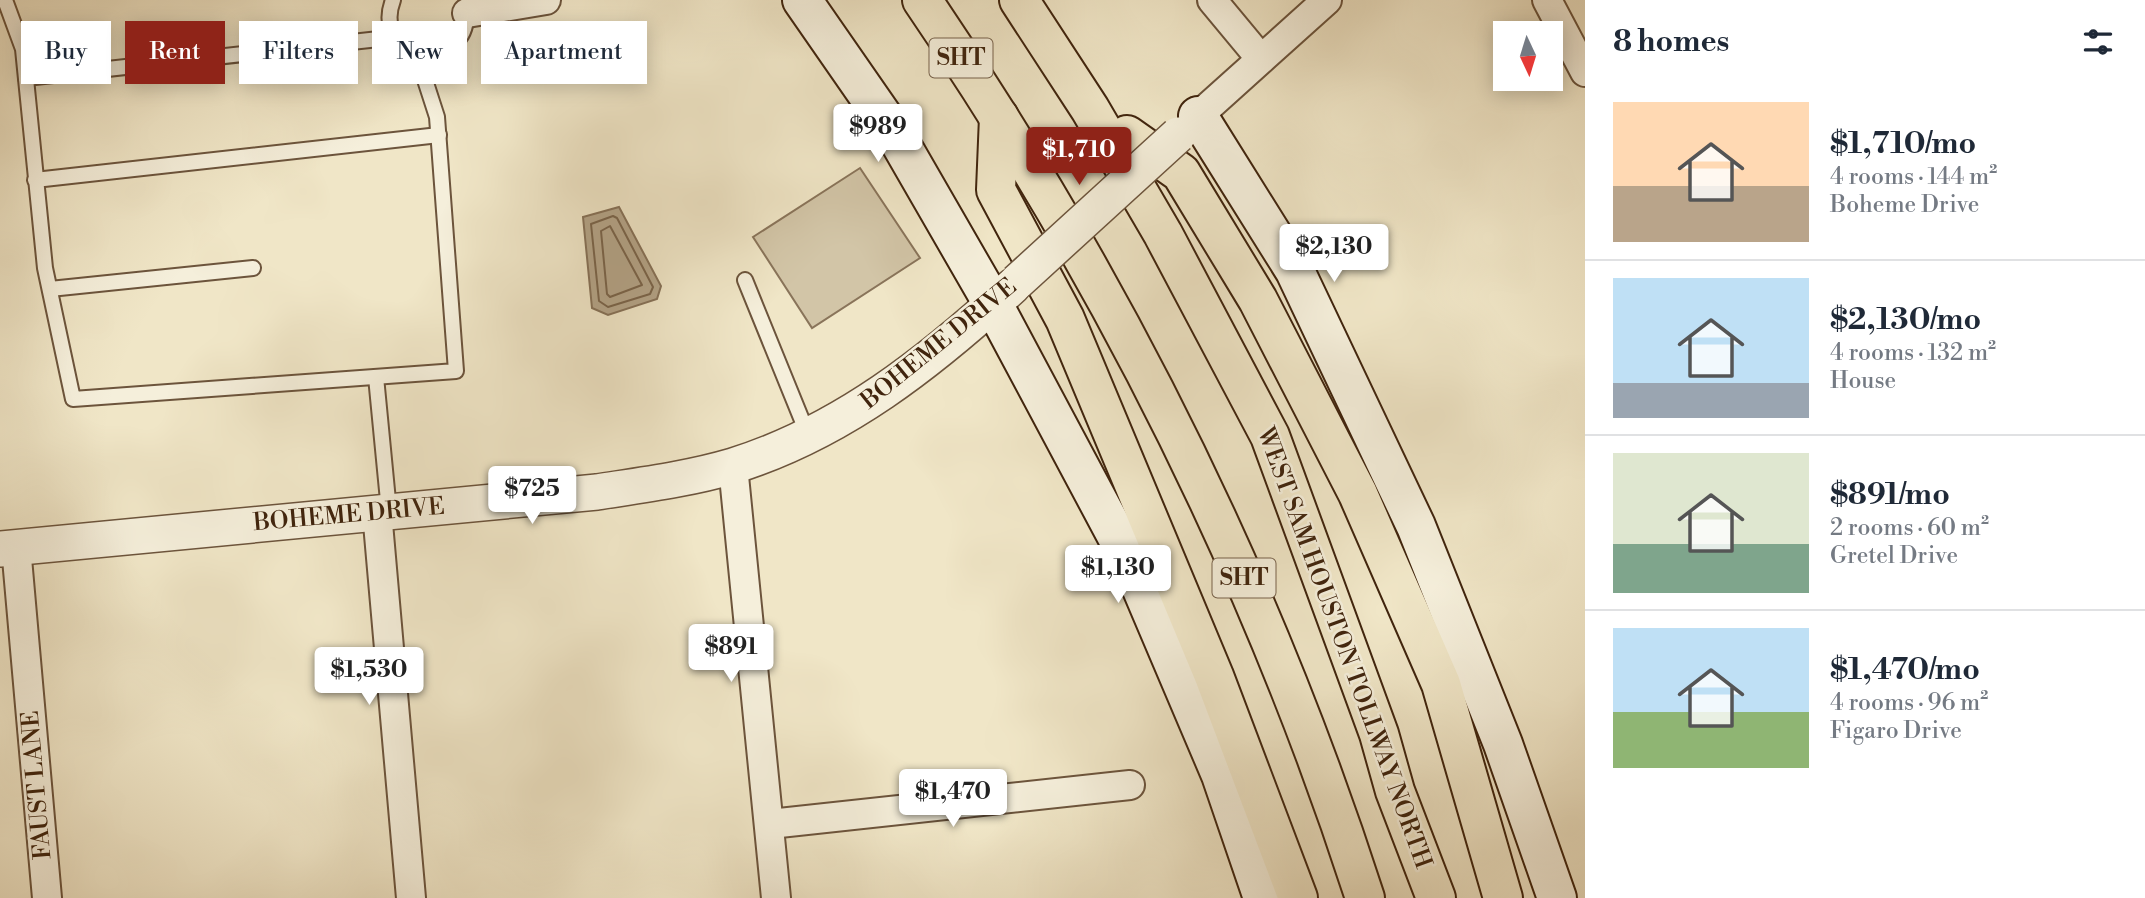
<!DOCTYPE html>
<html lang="en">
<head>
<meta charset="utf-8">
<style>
	:root { --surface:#fff; --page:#f6f6f7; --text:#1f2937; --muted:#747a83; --line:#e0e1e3; --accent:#8f2418 }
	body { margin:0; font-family:"Libre Bodoni",serif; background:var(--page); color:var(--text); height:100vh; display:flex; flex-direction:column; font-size:26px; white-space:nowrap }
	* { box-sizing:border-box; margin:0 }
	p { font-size:23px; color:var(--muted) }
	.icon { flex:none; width:38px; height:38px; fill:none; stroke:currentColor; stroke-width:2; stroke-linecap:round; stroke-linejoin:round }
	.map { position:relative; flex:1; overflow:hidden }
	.panel { display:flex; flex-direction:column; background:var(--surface); width:560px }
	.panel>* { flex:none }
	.hud { position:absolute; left:21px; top:21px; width:665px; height:63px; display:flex; gap:14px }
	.needle { width:46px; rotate:176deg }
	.fabs { position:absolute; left:1493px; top:21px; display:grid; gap:14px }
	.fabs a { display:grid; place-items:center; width:70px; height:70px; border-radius:0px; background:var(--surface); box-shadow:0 4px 18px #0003; font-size:35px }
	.price { position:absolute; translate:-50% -60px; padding:0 16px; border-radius:7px; background:#fff; color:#222; font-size:23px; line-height:46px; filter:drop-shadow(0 2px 4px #0008) }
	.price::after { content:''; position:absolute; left:50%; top:42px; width:21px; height:16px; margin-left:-10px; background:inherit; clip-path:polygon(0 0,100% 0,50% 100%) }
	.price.current { background:var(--accent); color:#fff }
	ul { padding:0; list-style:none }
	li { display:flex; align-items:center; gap:21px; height:175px; padding:0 28px }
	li+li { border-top:2px solid var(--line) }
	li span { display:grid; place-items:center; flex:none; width:196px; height:140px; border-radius:0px; color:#555 }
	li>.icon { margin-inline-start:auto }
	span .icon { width:84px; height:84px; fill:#fffc; stroke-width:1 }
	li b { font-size:30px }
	h2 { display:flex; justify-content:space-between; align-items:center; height:84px; padding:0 28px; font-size:30px }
	.pill { padding:0 24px; border-radius:0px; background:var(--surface); box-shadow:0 4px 18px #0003; font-size:24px; line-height:63px }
	.pill.current { background:var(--accent); color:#fff }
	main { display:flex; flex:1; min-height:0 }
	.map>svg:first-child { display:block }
	.green { fill:#d2c5a7; stroke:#89745a; stroke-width:2 }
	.water { fill:#b4a488; stroke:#867157; stroke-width:2 }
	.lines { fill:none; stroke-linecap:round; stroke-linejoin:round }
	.shore { stroke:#7a644a; stroke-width:2 }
	.service-casing { stroke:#6c543c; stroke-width:18 }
	.minor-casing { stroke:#6c543c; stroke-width:32 }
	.tertiary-casing { stroke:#6c543c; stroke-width:38 }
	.secondary-casing { stroke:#40240d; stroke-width:42 }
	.motorway-casing { stroke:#40240d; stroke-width:42 }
	.service { stroke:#f5efdb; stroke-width:14 }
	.minor { stroke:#f5efdb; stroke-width:28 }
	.tertiary { stroke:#f5efdb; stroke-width:35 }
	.secondary { stroke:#f5efdb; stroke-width:38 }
	.motorway { stroke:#f0e6c7; stroke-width:38 }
	.tertiary-bridge-casing { stroke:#6c543c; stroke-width:38; stroke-linecap:butt }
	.tertiary-bridge { stroke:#f5efdb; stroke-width:35 }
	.labels { text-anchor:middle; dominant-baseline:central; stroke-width:5; stroke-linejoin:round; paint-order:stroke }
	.shield { fill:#f5efdb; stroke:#76614b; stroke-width:2 }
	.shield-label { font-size:23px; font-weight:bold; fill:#40240d }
	.street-label { font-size:24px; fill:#40240d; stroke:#f5efdb }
</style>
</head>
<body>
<main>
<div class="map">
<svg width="1585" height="898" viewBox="0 0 1585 898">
	<rect width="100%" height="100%" fill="#f0e6c7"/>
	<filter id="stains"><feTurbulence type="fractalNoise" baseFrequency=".00286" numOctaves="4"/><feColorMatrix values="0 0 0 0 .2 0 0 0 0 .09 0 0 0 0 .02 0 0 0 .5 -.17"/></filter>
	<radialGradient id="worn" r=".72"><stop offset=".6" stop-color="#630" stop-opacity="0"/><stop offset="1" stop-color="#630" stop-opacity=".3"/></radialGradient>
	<!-- green -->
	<polygon class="green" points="860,168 920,258 812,328 753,237"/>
	<!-- water -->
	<polygon class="water" points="619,207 661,286 657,299 608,315 592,308 583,217"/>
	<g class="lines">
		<!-- shore -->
		<g class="shore">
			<polygon points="613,216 617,218 653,287 650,294 608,307 599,301 591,224"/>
			<polygon points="610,226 642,285 610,297 607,294 601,231"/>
		</g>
		<defs>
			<g id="service">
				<polyline points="5,0 23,49 45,268 73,399 456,371 437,117 416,52"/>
				<path d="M393,0C370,61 471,74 466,10"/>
				<polyline points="26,78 397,37"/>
				<polyline points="35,180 439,135"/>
				<polyline points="745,280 808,435"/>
				<polyline points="50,289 253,268"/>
				<polyline points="376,377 389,511"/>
			</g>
			<g id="minor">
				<polyline points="1212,0 1261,59"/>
				<polyline points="1547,0 1585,72"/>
				<polyline points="467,13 546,0"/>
				<polyline points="1198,116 1327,0"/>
				<polyline points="733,466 776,898"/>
				<polyline points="377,512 411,898"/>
				<polyline points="16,547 47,898"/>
				<polyline points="770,824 1130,785"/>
			</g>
			<path id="tertiary" d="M0,549L597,492C642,485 689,479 733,466C842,432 930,362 1013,286"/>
			<g id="secondary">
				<polyline points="802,0 895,134 993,304 1130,561 1221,775 1263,898"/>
				<polyline points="1198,116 1295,271 1416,526 1503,744 1557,898"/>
			</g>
			<g id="motorway">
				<path d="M922,0C1111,277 1262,578 1365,898"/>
				<polyline points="1019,0 1090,109 1163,234 1270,436 1379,734 1395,791 1436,898"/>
				<polyline points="999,117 996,190 1065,319 1214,676 1298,898"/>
				<polyline points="1127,135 1181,173 1258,300 1358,494 1441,684 1503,898"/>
			</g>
		</defs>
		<!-- service casing -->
		<use href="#service" class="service-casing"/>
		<!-- minor casing -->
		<use href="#minor" class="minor-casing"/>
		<!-- tertiary casing -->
		<use href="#tertiary" class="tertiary-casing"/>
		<!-- secondary casing -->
		<use href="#secondary" class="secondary-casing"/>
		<!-- motorway casing -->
		<use href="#motorway" class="motorway-casing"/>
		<!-- service -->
		<use href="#service" class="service"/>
		<!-- minor -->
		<use href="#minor" class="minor"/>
		<!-- tertiary -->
		<use href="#tertiary" class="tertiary"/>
		<!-- secondary -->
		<use href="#secondary" class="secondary"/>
		<!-- motorway -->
		<use href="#motorway" class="motorway"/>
		<defs>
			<polyline id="tertiary-bridge" points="1017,282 1178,135"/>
		</defs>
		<!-- tertiary-bridge casing -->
		<use href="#tertiary-bridge" class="tertiary-bridge-casing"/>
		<!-- tertiary-bridge -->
		<use href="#tertiary-bridge" class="tertiary-bridge"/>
	</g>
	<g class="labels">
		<!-- shield labels -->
		<g class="shield">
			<rect x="929.5" y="38.5" width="63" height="39" rx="5"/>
			<rect x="1212.5" y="558.5" width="63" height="39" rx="5"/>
		</g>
		<g class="shield-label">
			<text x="961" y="58">SHT</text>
			<text x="1244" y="578">SHT</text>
		</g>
		<!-- street labels -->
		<g class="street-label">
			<text transform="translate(939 344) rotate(-39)">BOHEME DRIVE</text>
			<text transform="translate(349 515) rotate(-5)">BOHEME DRIVE</text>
			<text transform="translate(1344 648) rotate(70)">WEST SAM HOUSTON TOLLWAY NORTH</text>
			<text transform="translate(37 785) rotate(-95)">FAUST LANE</text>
		</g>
	</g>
	<rect width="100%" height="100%" filter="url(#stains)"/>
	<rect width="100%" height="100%" fill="url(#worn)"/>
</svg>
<div class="fabs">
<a><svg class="needle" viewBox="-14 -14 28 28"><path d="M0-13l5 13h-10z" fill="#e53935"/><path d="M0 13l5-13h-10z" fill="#747a83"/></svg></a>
</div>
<b class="price" style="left:878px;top:164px">$989</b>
<b class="price current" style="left:1079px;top:187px">$1,710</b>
<b class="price" style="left:1334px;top:284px">$2,130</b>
<b class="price" style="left:532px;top:526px">$725</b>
<b class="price" style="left:1118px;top:605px">$1,130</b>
<b class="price" style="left:731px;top:684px">$891</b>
<b class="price" style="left:369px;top:707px">$1,530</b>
<b class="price" style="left:953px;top:829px">$1,470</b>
<div class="hud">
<a class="pill">Buy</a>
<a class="pill current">Rent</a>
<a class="pill">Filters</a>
<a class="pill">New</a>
<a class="pill">Apartment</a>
</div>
</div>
<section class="panel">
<h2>8 homes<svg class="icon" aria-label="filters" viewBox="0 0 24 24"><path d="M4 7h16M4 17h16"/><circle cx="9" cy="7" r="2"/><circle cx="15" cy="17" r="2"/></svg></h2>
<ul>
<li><span style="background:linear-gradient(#ffd9b3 60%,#b9a48a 0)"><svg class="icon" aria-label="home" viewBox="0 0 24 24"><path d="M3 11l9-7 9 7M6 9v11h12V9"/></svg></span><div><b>$1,710/mo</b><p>4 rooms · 144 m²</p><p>Boheme Drive</p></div></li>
<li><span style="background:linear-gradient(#bfe0f5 75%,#9aa5b1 0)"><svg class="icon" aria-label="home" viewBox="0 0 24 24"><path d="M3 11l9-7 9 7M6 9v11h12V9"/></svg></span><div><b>$2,130/mo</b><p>4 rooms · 132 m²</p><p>House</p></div></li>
<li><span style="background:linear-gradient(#dfe7d0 65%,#7fa58c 0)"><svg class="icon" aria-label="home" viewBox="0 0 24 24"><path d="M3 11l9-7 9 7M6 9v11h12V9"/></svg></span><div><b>$891/mo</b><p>2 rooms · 60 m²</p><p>Gretel Drive</p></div></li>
<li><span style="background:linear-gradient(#bfe0f5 60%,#8fb573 0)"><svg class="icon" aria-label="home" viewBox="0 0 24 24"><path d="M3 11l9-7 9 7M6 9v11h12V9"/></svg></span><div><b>$1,470/mo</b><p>4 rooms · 96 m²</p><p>Figaro Drive</p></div></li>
</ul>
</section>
</main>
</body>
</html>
